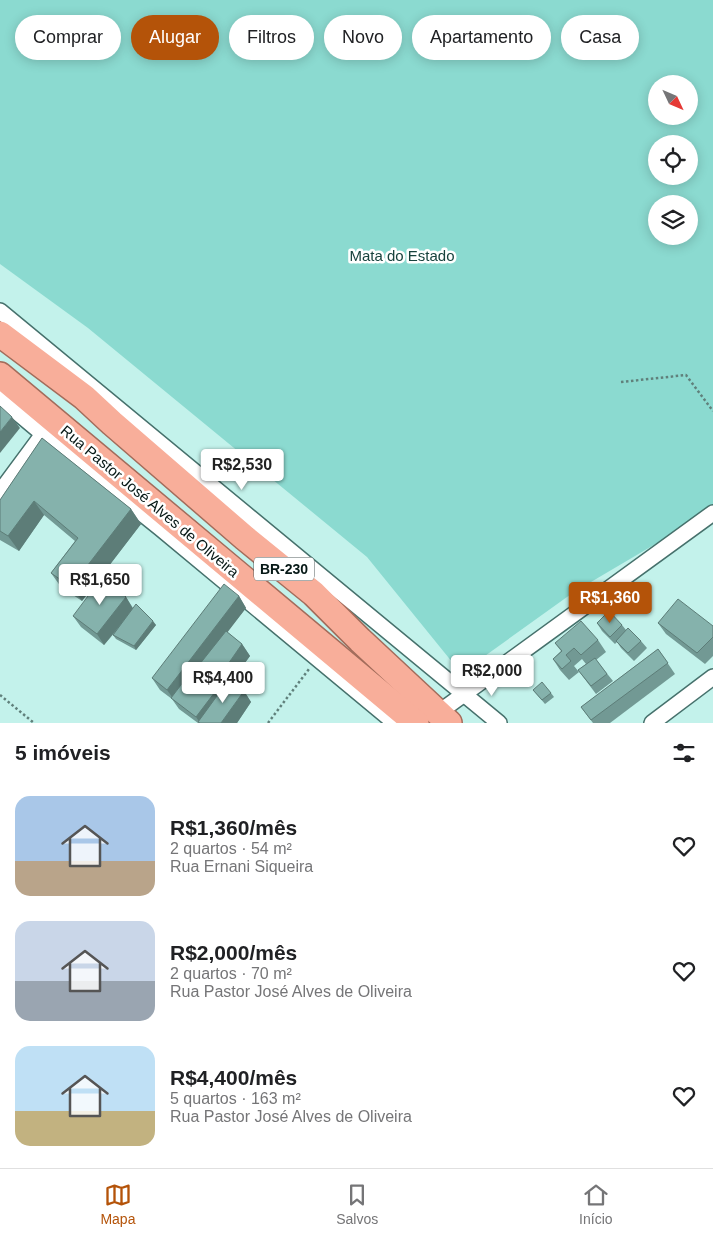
<!DOCTYPE html>
<html lang="pt">
<head>
<meta charset="utf-8">
<style>
	:root { --surface:#fff; --page:#f2f2f2; --text:#202124; --muted:#757577; --line:#e0e0e0; --accent:#b45309 }
	body { margin:0; font-family:Helvetica,sans-serif; background:var(--page); color:var(--text); height:100vh; display:flex; flex-direction:column; font-size:19px; white-space:nowrap }
	* { box-sizing:border-box; margin:0 }
	p { font-size:16px; color:var(--muted) }
	.icon { flex:none; width:28px; height:28px; fill:none; stroke:currentColor; stroke-width:2; stroke-linecap:round; stroke-linejoin:round }
	.map { position:relative; height:723px; overflow:hidden }
	.drawer { display:flex; flex-direction:column; background:var(--surface); flex:1 }
	.drawer>* { flex:none }
	.guide { position:absolute; left:15px; top:15px; width:684px; height:45px; display:flex; gap:10px }
	.needle { width:32px; rotate:134deg }
	.controls { position:absolute; left:648px; top:75px; display:grid; gap:10px }
	.controls a { display:grid; place-items:center; width:50px; height:50px; border-radius:50%; background:var(--surface); box-shadow:0 2px 12px #0003; font-size:25px }
	.price { position:absolute; translate:-50% -42px; padding:0 11px; border-radius:5px; background:#fff; color:#222; font-size:16px; line-height:32px; filter:drop-shadow(0 1px 2px #0008) }
	.price::after { content:''; position:absolute; left:50%; top:30px; width:15px; height:11px; margin-left:-8px; background:inherit; clip-path:polygon(0 0,100% 0,50% 100%) }
	.price.active { background:var(--accent); color:#fff }
	ul { padding:0; list-style:none }
	li { display:flex; align-items:center; gap:15px; height:125px; padding:0 15px }
	li span { display:grid; place-items:center; flex:none; width:140px; height:100px; border-radius:15px; color:#555 }
	li>.icon { margin-inline-start:auto }
	span .icon { width:60px; height:60px; fill:#fffc; stroke-width:1 }
	li b { font-size:21px }
	h2 { display:flex; justify-content:space-between; align-items:center; height:60px; padding:0 15px; font-size:21px }
	.pill { padding:0 18px; border-radius:22px; background:var(--surface); box-shadow:0 2px 12px #0003; font-size:18px; line-height:45px }
	.pill.active { background:var(--accent); color:#fff }
	.tab-bar { display:flex; justify-content:space-around; align-items:center; height:70px; border-top:1px solid var(--line); background:var(--surface); font-size:14px; color:var(--muted) }
	.tab-bar a { display:grid; justify-items:center; gap:2px }
	.tab-bar .active { color:var(--accent) }
	.map>svg:first-child { display:block }
	.green { fill:#8bdad0; fill-rule:evenodd }
	.lines { fill:none; stroke-linecap:round; stroke-linejoin:round }
	.minor-casing { stroke:#46716c; stroke-width:18 }
	.trunk-casing { stroke:#a36c5b; stroke-width:28 }
	.path { stroke:#60807b; stroke-width:2.5; stroke-dasharray:2.5 2.5; stroke-linecap:butt }
	.minor { stroke:#fff; stroke-width:15 }
	.trunk { stroke:#f8ae9a; stroke-width:25 }
	.wall { fill:#729994 }
	.shaded-wall { fill:#5d7d78 }
	.building { fill:#85b2ac; stroke:#5d7d78 }
	.labels { text-anchor:middle; dominant-baseline:central; stroke-width:5; stroke-linejoin:round; paint-order:stroke }
	.shield { fill:#fff; stroke:#515d5c; stroke-width:1 }
	.shield-label { font-size:14px; font-weight:bold; fill:#061816 }
	.park-label { font-size:15px; fill:#17423d; stroke:#fff }
	.street-label { font-size:15px; fill:#061816; stroke:#fff }
</style>
</head>
<body>
<div class="map">
<svg width="713" height="723" viewBox="0 0 713 723">
	<rect width="100%" height="100%" fill="#c3f2eb"/>
	<!-- green -->
	<path class="green" d="M0,0H713V510L574,592L461,673L367,557L88,328L0,264ZM656,84H689V116H656ZM656,144H689V176H656ZM656,204H689V236H656Z"/>
	<g class="lines">
		<defs>
			<g id="minor">
				<polyline points="0,311 499,723"/>
				<polyline points="0,398 43,434 160,528 395,723"/>
				<polyline points="0,492 43,434"/>
				<polyline points="438,713 713,513"/>
				<polyline points="652,723 713,677"/>
			</g>
			<g id="trunk">
				<polyline points="0,334 84,397 112,423 245,538 314,594 360,640 449,723"/>
				<polyline points="0,375 416,723"/>
			</g>
		</defs>
		<!-- minor casing -->
		<use href="#minor" class="minor-casing"/>
		<!-- trunk casing -->
		<use href="#trunk" class="trunk-casing"/>
		<!-- path -->
		<g class="path">
			<polyline points="621,382 686,375 713,411"/>
			<polyline points="0,695 34,723"/>
			<polyline points="268,723 309,669"/>
		</g>
		<!-- minor -->
		<use href="#minor" class="minor"/>
		<!-- trunk -->
		<use href="#trunk" class="trunk"/>
	</g>
	<!-- wall -->
	<g class="wall">
		<polygon points="42,438 131,509 141,524 82,601 61,587 51,573 75,541 44,515 19,551 0,540 0,500"/>
		<polygon points="239,596 246,608 227,632 242,644 250,656 232,681 244,691 251,702 237,723 198,723 179,709 172,699 160,690 152,678"/>
		<polygon points="126,597 133,608 156,625 136,650 116,639 113,635 116,631 104,645 81,627 73,616"/>
		<polygon points="597,623 622,625 626,630 641,641 647,648 634,661 621,648 617,642 615,644 602,631"/>
		<polygon points="658,623 713,626 713,656 705,664 666,634"/>
		<polygon points="598,640 606,652 596,660 613,681 596,694 578,670 586,664 582,659 574,666 579,672 569,680 560,670 553,659 561,651 555,643"/>
		<polygon points="658,649 675,674 610,723 593,723 581,707"/>
		<polygon points="533,690 551,693 554,697 545,704"/>
	</g>
	<!-- shaded-wall -->
	<g class="shaded-wall">
		<polygon points="12,417 20,428 0,453 0,432"/>
		<polygon points="34,501 44,515 19,551 8,536"/>
		<polygon points="131,509 141,524 82,601 71,587"/>
		<polygon points="239,596 246,608 175,701 167,690"/>
		<polygon points="126,597 133,609 104,645 97,634"/>
		<polygon points="153,621 156,625 136,650 134,646"/>
		<polygon points="242,644 250,656 200,723 196,717 217,680"/>
		<polygon points="244,691 251,702 237,723 221,723"/>
	</g>
	<!-- building -->
	<g class="building">
		<polygon points="0,406 12,417 0,432"/>
		<polygon points="42,438 131,509 71,587 51,573 78,538 34,501 8,536 0,531 0,500"/>
		<polygon points="103,576 126,597 97,634 73,616"/>
		<polygon points="224,584 239,596 167,690 152,678"/>
		<polygon points="678,599 713,626 713,637 697,653 658,623"/>
		<polygon points="136,604 153,621 134,646 113,635"/>
		<polygon points="609,611 622,625 610,637 597,623"/>
		<polygon points="581,621 598,640 581,655 574,648 566,655 571,661 562,669 553,659 562,651 555,643"/>
		<polygon points="628,628 641,641 628,653 616,641"/>
		<polygon points="226,631 242,644 217,680 221,684 196,717 171,698 197,664 199,665"/>
		<polygon points="658,649 668,663 591,720 581,707"/>
		<polygon points="595,658 607,674 591,686 578,670"/>
		<polygon points="230,678 244,691 221,723 200,723 198,722"/>
		<polygon points="542,682 551,693 542,700 533,690"/>
	</g>
	<g class="labels">
		<!-- shield labels -->
		<rect class="shield" x="254" y="557.5" width="60" height="23" rx="4"/>
		<g class="shield-label">
			<text x="284" y="569">BR-230</text>
		</g>
		<!-- park labels -->
		<g class="park-label">
			<text x="402" y="255">Mata do Estado</text>
		</g>
		<!-- street labels -->
		<g class="street-label">
			<text transform="translate(150 501) rotate(40)">Rua Pastor José Alves de Oliveira</text>
		</g>
	</g>
</svg>
<div class="controls">
<a><svg class="needle" viewBox="-14 -14 28 28"><path d="M0-13l5 13h-10z" fill="#e53935"/><path d="M0 13l5-13h-10z" fill="#757577"/></svg></a>
<a><svg class="icon" aria-label="locate" viewBox="0 0 24 24"><circle cx="12" cy="12" r="6"/><path d="M12 2v4M12 18v4M2 12h4M18 12h4"/></svg></a>
<a><svg class="icon" aria-label="layers" viewBox="0 0 24 24"><path d="M12 4l9 5-9 5-9-5zM3 14l9 5 9-5"/></svg></a>
</div>
<b class="price" style="left:242px;top:491px">R$2,530</b>
<b class="price" style="left:100px;top:606px">R$1,650</b>
<b class="price active" style="left:610px;top:624px">R$1,360</b>
<b class="price" style="left:492px;top:697px">R$2,000</b>
<b class="price" style="left:223px;top:704px">R$4,400</b>
<div class="guide">
<a class="pill">Comprar</a>
<a class="pill active">Alugar</a>
<a class="pill">Filtros</a>
<a class="pill">Novo</a>
<a class="pill">Apartamento</a>
<a class="pill">Casa</a>
</div>
</div>
<section class="drawer">
<h2>5 imóveis<svg class="icon" aria-label="filters" viewBox="0 0 24 24"><path d="M4 7h16M4 17h16"/><circle cx="9" cy="7" r="2"/><circle cx="15" cy="17" r="2"/></svg></h2>
<ul>
<li><span style="background:linear-gradient(#a9c7e8 65%,#b9a48a 0)"><svg class="icon" aria-label="home" viewBox="0 0 24 24"><path d="M3 11l9-7 9 7M6 9v11h12V9"/></svg></span><div><b>R$1,360/mês</b><p>2 quartos · 54 m²</p><p>Rua Ernani Siqueira</p></div><svg class="icon" aria-label="heart" viewBox="0 0 24 24"><path d="M12 20l-8-8c-3-5 5-10 8-4 3-6 11-1 8 4z"/></svg></li>
<li><span style="background:linear-gradient(#c9d6e8 60%,#9aa5b1 0)"><svg class="icon" aria-label="home" viewBox="0 0 24 24"><path d="M3 11l9-7 9 7M6 9v11h12V9"/></svg></span><div><b>R$2,000/mês</b><p>2 quartos · 70 m²</p><p>Rua Pastor José Alves de Oliveira</p></div><svg class="icon" aria-label="heart" viewBox="0 0 24 24"><path d="M12 20l-8-8c-3-5 5-10 8-4 3-6 11-1 8 4z"/></svg></li>
<li><span style="background:linear-gradient(#bfe0f5 65%,#c2b280 0)"><svg class="icon" aria-label="home" viewBox="0 0 24 24"><path d="M3 11l9-7 9 7M6 9v11h12V9"/></svg></span><div><b>R$4,400/mês</b><p>5 quartos · 163 m²</p><p>Rua Pastor José Alves de Oliveira</p></div><svg class="icon" aria-label="heart" viewBox="0 0 24 24"><path d="M12 20l-8-8c-3-5 5-10 8-4 3-6 11-1 8 4z"/></svg></li>
</ul>
</section>
<nav class="tab-bar">
<a class="active"><svg class="icon" aria-label="map" viewBox="0 0 24 24"><path d="M3 6l6-2 6 2 6-2v14l-6 2-6-2-6 2zM9 4v14M15 6v14"/></svg>Mapa</a>
<a><svg class="icon" aria-label="saved" viewBox="0 0 24 24"><path d="M7 4h10v16l-5-4-5 4z"/></svg>Salvos</a>
<a><svg class="icon" aria-label="home" viewBox="0 0 24 24"><path d="M3 11l9-7 9 7M6 9v11h12V9"/></svg>Início</a>
</nav>
</body>
</html>
